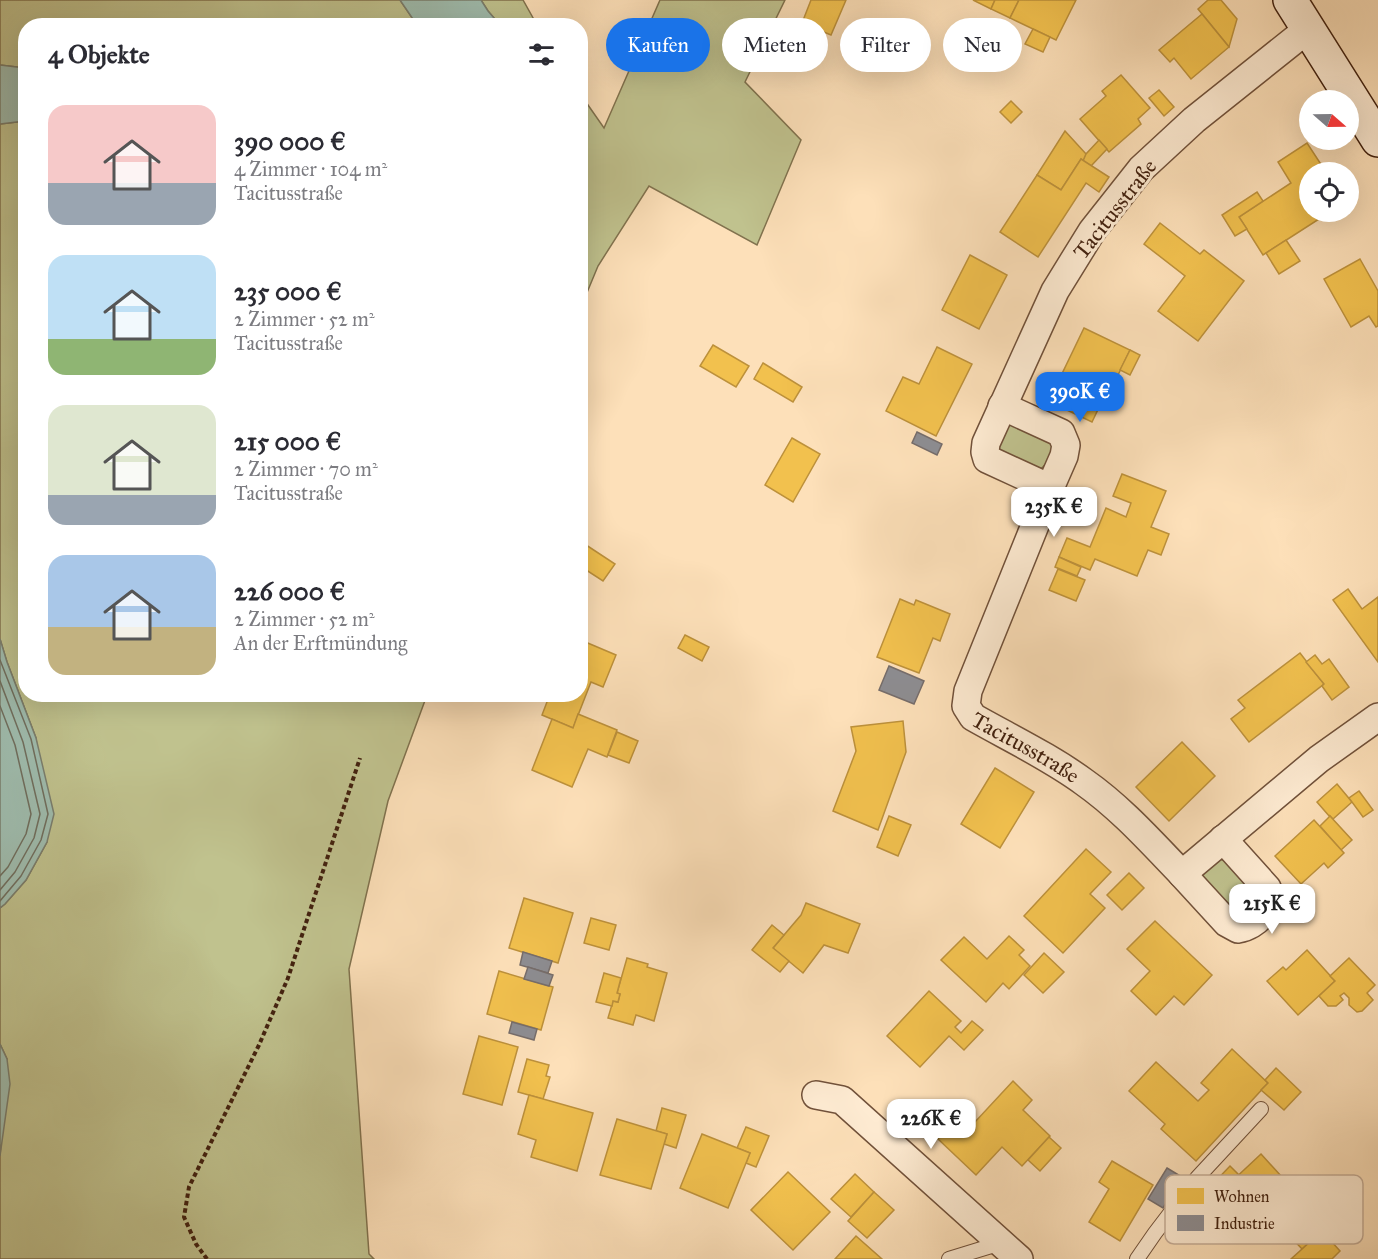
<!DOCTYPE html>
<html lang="de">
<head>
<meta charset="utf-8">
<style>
	:root { --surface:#fff; --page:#f7f7f7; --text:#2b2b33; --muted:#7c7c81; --accent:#1a73e8 }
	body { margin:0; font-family:"IM FELL Great Primer",serif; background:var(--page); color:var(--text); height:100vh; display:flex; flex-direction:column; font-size:22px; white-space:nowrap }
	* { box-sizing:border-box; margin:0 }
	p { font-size:20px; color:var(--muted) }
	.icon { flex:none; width:33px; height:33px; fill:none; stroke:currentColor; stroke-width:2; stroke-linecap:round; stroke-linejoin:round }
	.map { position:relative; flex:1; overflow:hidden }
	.details { position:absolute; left:18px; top:18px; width:570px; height:684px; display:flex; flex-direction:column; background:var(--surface); border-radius:24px; box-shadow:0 6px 24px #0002 }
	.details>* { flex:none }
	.top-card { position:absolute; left:606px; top:18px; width:570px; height:54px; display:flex; gap:12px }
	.needle { width:39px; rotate:110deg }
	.fabs { position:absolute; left:1299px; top:90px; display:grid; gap:12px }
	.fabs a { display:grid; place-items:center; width:60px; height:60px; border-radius:50%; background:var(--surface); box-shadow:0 6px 24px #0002; font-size:30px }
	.price { position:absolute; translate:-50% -51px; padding:0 14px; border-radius:12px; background:#fff; color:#222; font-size:20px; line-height:39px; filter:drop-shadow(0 2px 3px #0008) }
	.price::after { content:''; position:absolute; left:50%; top:36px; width:18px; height:14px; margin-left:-9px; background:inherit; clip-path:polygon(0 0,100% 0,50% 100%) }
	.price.selected { background:var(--accent); color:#fff }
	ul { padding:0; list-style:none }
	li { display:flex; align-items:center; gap:18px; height:150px; padding:0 30px }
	li span { display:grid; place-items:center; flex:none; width:168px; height:120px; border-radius:18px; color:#555 }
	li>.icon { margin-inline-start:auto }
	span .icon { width:72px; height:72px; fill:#fffc; stroke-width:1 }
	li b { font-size:26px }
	h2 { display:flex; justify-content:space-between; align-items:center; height:72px; padding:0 30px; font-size:26px }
	.pill { padding:0 21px; border-radius:27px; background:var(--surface); box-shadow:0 6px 24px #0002; font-size:21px; line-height:54px }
	.pill.selected { background:var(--accent); color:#fff }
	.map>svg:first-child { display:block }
	.green { fill:#c0c28e; stroke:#81724e; stroke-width:1.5 }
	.water { fill:#9fbdaf; stroke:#7a7f6f; stroke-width:1.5 }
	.homes { fill:#f2c14e; stroke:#bd913b; stroke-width:1.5 }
	.industry { fill:#8d8d92; stroke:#766d6b; stroke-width:1.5 }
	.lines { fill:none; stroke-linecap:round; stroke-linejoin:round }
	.shore { stroke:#706f5f; stroke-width:1.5 }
	.lane-casing { stroke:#71513a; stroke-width:16 }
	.street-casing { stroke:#71513a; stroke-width:30 }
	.secondary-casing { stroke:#42210f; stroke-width:36 }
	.path { stroke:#42210f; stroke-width:4; stroke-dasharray:4.5 3; stroke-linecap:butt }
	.lane { stroke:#feebd2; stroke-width:14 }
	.street { stroke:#feebd2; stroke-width:27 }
	.secondary { stroke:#feebd2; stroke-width:33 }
	.labels { text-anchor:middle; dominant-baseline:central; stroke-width:6; stroke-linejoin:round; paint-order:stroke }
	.street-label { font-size:22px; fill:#42210f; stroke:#feebd2 }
	.key { fill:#feebd2; stroke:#c6ae98; stroke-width:1.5 }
	.key-label { font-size:16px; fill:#42210f }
</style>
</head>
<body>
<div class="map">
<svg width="1378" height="1259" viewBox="0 0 1378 1259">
	<rect width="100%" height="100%" fill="#fde0b9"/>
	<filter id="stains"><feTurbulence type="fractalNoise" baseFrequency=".00333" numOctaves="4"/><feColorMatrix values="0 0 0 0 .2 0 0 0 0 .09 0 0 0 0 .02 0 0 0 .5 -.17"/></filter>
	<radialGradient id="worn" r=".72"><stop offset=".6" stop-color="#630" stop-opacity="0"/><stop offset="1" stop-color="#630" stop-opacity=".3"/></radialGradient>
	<!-- green -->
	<g class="green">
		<polygon points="0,0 400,0 417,25 26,26 25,68 0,65"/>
		<polygon points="481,0 523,0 537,25 500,25 488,11"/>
		<polygon points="660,0 785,0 745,82 801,140 757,245 649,186 598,266 581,307 581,95 604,128"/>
		<polygon points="25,121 26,694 427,695 388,801 349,969 369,1254 374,1259 0,1259 0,1156 7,1059 0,1044 0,908 5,904 26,880 47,842 36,738 7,662 0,639 0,124"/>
		<path d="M1011,419L1055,443C1050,455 1049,465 1037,471L1000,452L997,444Z"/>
		<polygon points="1217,859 1223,860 1230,865 1255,894 1257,901 1254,909 1238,920 1200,880 1202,870"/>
	</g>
	<!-- water -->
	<g class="water">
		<polygon points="400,0 481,0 488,11 500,25 417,25"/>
		<polygon points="0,65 25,68 25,121 0,124"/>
		<polygon points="0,639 7,662 36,738 54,814 47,842 26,880 5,904 0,908"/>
		<polygon points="0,1044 7,1059 10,1084 0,1156"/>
	</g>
	<!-- homes -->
	<g class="homes">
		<polygon points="811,0 846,0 831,35 802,23"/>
		<polygon points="973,0 995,0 991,9"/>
		<polygon points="995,0 1019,0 1010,18 991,9"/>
		<polygon points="1019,0 1076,0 1056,40 1010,18"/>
		<polygon points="1208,0 1221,0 1237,19 1229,47 1198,9"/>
		<polygon points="1202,14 1229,47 1191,79 1174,58 1170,62 1159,50"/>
		<polygon points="1033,29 1050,37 1043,52 1025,44"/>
		<polygon points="1121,75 1150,108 1138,119 1141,124 1109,152 1080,119 1106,96 1102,91"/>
		<polygon points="1159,90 1174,107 1164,116 1149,98"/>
		<polygon points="1011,101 1022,112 1011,123 1000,112"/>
		<polygon points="1065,131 1087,155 1083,161 1081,159 1061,190 1037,175"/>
		<polygon points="1099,140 1107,149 1091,166 1083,161 1086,154"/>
		<polygon points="1307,143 1326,172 1310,172 1310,212 1330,212 1263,255 1239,217 1291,183 1278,162"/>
		<polygon points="1081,159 1109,177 1099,192 1086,183 1038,257 1000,232 1037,175 1061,190"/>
		<polygon points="1257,192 1263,201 1239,217 1247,229 1235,236 1222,215"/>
		<polygon points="1160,223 1200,254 1204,250 1244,281 1198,341 1158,311 1185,276 1144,244"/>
		<polygon points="1286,240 1300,261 1279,274 1266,253"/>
		<polygon points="970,255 1007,275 979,329 942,310"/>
		<polygon points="1360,259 1378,291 1378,326 1376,327 1369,316 1351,327 1324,279"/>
		<polygon points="1084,328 1130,350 1105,402 1059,380"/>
		<polygon points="713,345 749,366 736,387 700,366"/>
		<polygon points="937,347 972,364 936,436 886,411 903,377 919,384"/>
		<polygon points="1130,350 1140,355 1130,375 1120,370"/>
		<polygon points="763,363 802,387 793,402 754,379"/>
		<polygon points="1116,380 1121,383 1110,405 1105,402"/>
		<polygon points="1066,384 1102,401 1092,422 1056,405"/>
		<polygon points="792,438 820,454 793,502 765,485"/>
		<polygon points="1122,474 1166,491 1151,527 1169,534 1161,555 1148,550 1137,576 1095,559 1090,570 1059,557 1067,538 1090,547 1106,508 1126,517 1131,503 1113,496"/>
		<polygon points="580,541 615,564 603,581 580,566"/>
		<polygon points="1059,557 1081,567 1077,576 1055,567"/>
		<polygon points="1058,569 1085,580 1076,601 1049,590"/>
		<polygon points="1348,589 1362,609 1378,597 1378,662 1333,600"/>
		<polygon points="900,599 914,605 916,600 950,614 940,641 933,638 919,673 877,657"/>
		<polygon points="685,635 709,647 702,661 678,648"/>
		<polygon points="583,641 616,655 603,687 591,682 573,728 542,715 550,694 580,694 580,646"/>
		<polygon points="1300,653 1324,684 1249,742 1231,719 1245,708 1238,700"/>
		<polygon points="1315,655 1322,664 1329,659 1349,687 1332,700 1322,686 1324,684 1306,662"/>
		<polygon points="578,714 617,730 607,757 588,749 572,787 532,770 552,719 573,728"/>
		<polygon points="903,721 906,752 878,830 833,811 856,751 851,727"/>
		<polygon points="617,732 638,741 629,763 608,755"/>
		<polygon points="1182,742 1215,776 1169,821 1136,787"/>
		<polygon points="995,768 1034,792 1000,848 961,824"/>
		<polygon points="1337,784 1352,802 1333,819 1330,816 1330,817 1317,802"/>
		<polygon points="1359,791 1373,810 1363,817 1349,798"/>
		<polygon points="889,816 911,825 898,856 877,847"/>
		<polygon points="1330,816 1352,840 1341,850 1320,826"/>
		<polygon points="1314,820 1344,853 1328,868 1324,863 1301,884 1275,856"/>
		<polygon points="1086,849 1111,872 1090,894 1105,908 1063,953 1024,916"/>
		<polygon points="1129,873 1144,888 1122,910 1107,895"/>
		<polygon points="524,898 573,913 558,963 509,948"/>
		<polygon points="806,903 860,924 848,953 824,945 803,973 773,948 801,915"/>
		<polygon points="591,918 616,925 609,950 584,943"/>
		<polygon points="1155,921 1212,975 1184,1005 1174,996 1156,1015 1131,991 1150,971 1127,949"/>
		<polygon points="772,925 784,935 773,948 789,961 780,972 752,950"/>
		<polygon points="1009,936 1024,950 1019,955 1030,966 1009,989 1003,983 986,1002 941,960 964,937 987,959"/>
		<polygon points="1307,950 1335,981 1298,1015 1267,981 1283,967 1286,970"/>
		<polygon points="1044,953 1064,972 1043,993 1024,975"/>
		<polygon points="627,958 648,964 647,967 667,973 654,1021 636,1015 633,1025 608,1018 613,1001 618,1002 620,994 617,993"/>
		<polygon points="1349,958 1375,985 1367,993 1373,1000 1362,1011 1357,1012 1349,1005 1349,998 1344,993 1340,996 1343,1000 1336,1006 1328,1006 1319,996 1335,981 1330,976"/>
		<polygon points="499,971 553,987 541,1030 487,1014"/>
		<polygon points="604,973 621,978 617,993 620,994 618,1002 613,1001 612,1006 596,1002"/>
		<polygon points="929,991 961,1021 955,1027 961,1033 972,1021 983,1030 964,1050 949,1036 920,1067 887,1036"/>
		<polygon points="479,1036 518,1047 502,1105 463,1094"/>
		<polygon points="1232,1049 1268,1083 1196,1161 1161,1129 1165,1124 1129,1091 1156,1062 1198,1101 1209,1090 1201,1083"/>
		<polygon points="527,1059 549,1065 546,1076 550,1077 543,1099 518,1092"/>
		<polygon points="1276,1068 1301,1092 1284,1110 1261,1090 1268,1083 1265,1080"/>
		<polygon points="1013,1081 1032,1100 1023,1110 1050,1136 1022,1166 1002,1147 976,1175 938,1139 951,1125 962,1136"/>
		<polygon points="529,1095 593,1113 577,1171 531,1157 536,1140 518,1134"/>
		<polygon points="662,1108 686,1115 676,1148 664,1144 667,1134 656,1131"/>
		<polygon points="617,1119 667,1134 651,1189 600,1175"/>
		<polygon points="746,1127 769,1136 756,1167 746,1163 750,1153 737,1148"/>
		<polygon points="702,1134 750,1153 728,1208 680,1188"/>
		<polygon points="1049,1137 1061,1148 1040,1171 1028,1160"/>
		<polygon points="1261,1154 1303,1200 1271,1229 1230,1183"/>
		<polygon points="1112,1161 1153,1185 1120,1241 1089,1222 1109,1189 1099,1182"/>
		<polygon points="1230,1166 1239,1175 1230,1183 1238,1193 1221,1208 1206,1191"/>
		<polygon points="788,1172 830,1212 793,1250 751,1210"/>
		<polygon points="855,1174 874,1192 851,1217 831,1199"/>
		<polygon points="874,1192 894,1210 867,1238 848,1221"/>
		<polygon points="1312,1210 1320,1219 1314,1223 1322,1231 1302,1249 1287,1233"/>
		<polygon points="1322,1231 1340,1251 1332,1259 1291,1259"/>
		<polygon points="856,1236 882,1259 835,1259"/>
	</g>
	<!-- industry -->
	<g class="industry">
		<polygon points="917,432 942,444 937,455 912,443"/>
		<polygon points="889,666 924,681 914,704 879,690"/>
		<polygon points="523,952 552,961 548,973 520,965"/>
		<polygon points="528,967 553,975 549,986 524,979"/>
		<polygon points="512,1022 537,1029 534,1040 509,1033"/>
		<polygon points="1167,1168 1182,1177 1163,1208 1148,1199"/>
	</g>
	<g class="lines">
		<!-- shore -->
		<g class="shore">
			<polyline points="0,660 31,739 48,814 41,840 21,876 0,901"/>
			<polyline points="0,681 23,742 40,814 34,838 15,872 0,890"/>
			<polyline points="0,706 15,745 31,814 26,834 8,867 0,876"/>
		</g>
		<defs>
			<g id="lane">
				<polyline points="949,1259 1001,1243"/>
				<polyline points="1137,1259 1155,1233 1197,1178 1261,1109"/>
			</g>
			<g id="street">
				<path id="s1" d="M1308,29L1194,120L1141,169L1092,231L1055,291L986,443L985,452L987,459L1050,488L968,691L966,706L973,717C1010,738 1050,757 1084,782C1121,808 1151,842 1182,874L1319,759L1378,717"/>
				<polyline points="1002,406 1061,433 1066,445 1064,456 1050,488"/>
				<path d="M1182,874L1227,923L1238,929C1256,926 1276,906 1267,888L1223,839"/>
				<polyline points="816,1095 842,1100 1019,1259"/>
			</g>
			<polyline id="secondary" points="1290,0 1378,140"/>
		</defs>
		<!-- lane casing -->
		<use href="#lane" class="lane-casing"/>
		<!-- street casing -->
		<use href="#street" class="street-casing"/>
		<!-- secondary casing -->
		<use href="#secondary" class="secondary-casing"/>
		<!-- path -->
		<polyline class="path" points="207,1259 196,1244 184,1217 189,1187 259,1045 288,978 360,758"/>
		<!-- lane -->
		<use href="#lane" class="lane"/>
		<!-- street -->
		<use href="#street" class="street"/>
		<!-- secondary -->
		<use href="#secondary" class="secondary"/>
	</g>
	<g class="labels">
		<!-- street labels -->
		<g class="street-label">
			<text transform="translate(1115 209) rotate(-52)">Tacitusstraße</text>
			<text stroke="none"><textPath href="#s1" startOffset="928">Tacitusstraße</textPath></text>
		</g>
	</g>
	<!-- legend -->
	<rect x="1165" y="1175" width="198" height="69" rx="9" class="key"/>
	<rect x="1177" y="1188" width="27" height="16" fill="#f2c14e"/>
	<rect x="1177" y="1215" width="27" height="16" fill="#8d8d92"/>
	<g class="key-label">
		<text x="1214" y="1202">Wohnen</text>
		<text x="1214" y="1229">Industrie</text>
	</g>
	<rect width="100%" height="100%" filter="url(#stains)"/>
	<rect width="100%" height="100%" fill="url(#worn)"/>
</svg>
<div class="fabs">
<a><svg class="needle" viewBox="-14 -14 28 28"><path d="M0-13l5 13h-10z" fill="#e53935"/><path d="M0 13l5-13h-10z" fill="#7c7c81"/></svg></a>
<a><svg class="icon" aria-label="locate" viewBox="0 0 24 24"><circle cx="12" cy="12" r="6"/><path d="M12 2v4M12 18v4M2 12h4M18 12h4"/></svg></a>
</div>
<b class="price selected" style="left:1080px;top:423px">390K €</b>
<b class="price" style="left:1054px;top:538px">235K €</b>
<b class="price" style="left:1272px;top:935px">215K €</b>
<b class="price" style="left:931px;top:1150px">226K €</b>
<div class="top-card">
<a class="pill selected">Kaufen</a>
<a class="pill">Mieten</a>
<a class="pill">Filter</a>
<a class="pill">Neu</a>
</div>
<section class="details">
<h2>4 Objekte<svg class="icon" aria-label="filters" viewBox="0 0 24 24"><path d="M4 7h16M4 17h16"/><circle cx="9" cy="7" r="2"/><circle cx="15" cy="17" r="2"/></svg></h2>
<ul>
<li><span style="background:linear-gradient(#f6c9c9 65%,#9aa5b1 0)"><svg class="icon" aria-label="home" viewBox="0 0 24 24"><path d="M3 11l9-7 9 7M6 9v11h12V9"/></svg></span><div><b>390 000 €</b><p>4 Zimmer · 104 m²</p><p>Tacitusstraße</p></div></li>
<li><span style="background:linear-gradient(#bfe0f5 70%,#8fb573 0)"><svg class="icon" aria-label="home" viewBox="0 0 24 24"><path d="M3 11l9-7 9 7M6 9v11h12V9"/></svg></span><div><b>235 000 €</b><p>2 Zimmer · 52 m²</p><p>Tacitusstraße</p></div></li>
<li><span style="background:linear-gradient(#dfe7d0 75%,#9aa5b1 0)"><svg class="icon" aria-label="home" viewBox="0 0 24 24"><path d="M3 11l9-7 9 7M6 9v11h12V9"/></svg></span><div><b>215 000 €</b><p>2 Zimmer · 70 m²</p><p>Tacitusstraße</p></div></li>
<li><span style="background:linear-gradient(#a9c7e8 60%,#c2b280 0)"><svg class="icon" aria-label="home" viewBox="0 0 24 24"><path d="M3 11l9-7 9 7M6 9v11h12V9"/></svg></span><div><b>226 000 €</b><p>2 Zimmer · 52 m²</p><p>An der Erftmündung</p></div></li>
</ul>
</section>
</div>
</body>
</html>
